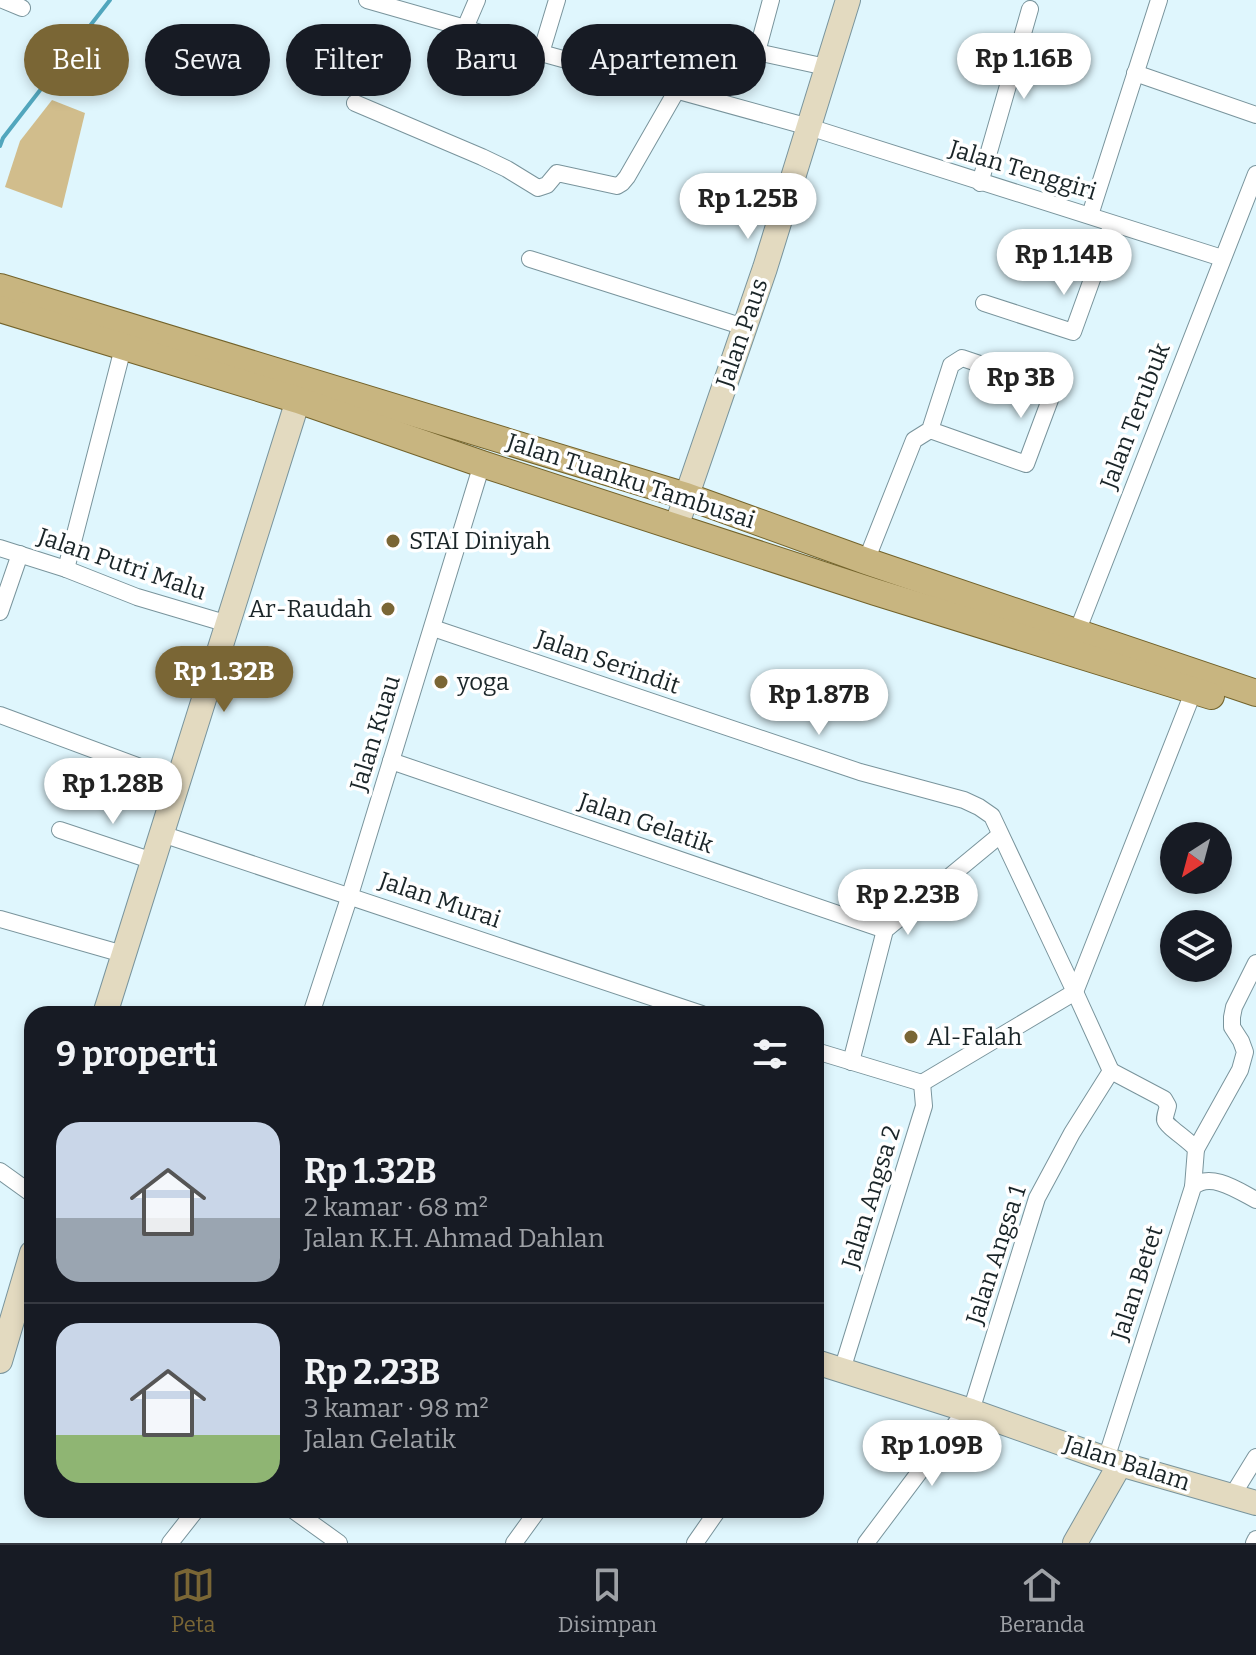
<!DOCTYPE html>
<html lang="id">
<head>
<meta charset="utf-8">
<style>
	:root { --surface:#171b24; --page:#20242c; --text:#f1f3f6; --muted:#9ea1a6; --line:#363941; --accent:#7a6635 }
	body { margin:0; font-family:Bitter,serif; background:var(--page); color:var(--text); height:100vh; display:flex; flex-direction:column; font-size:30px; white-space:nowrap }
	* { box-sizing:border-box; margin:0 }
	p { font-size:26px; color:var(--muted) }
	.icon { flex:none; width:44px; height:44px; fill:none; stroke:currentColor; stroke-width:2; stroke-linecap:round; stroke-linejoin:round }
	.map { position:relative; flex:1; overflow:hidden }
	.sheet { position:absolute; left:24px; top:1006px; width:800px; height:512px; display:flex; flex-direction:column; background:var(--surface); border-radius:24px; box-shadow:0 4px 12px #0003 }
	.sheet>* { flex:none }
	.guide { position:absolute; left:24px; top:24px; width:800px; height:72px; display:flex; gap:16px }
	.needle { width:52px; rotate:216deg }
	.buttons { position:absolute; left:1160px; top:822px; display:grid; gap:16px }
	.buttons a { display:grid; place-items:center; width:72px; height:72px; border-radius:50%; background:var(--surface); box-shadow:0 4px 12px #0003; font-size:40px }
	.price { position:absolute; translate:-50% -68px; padding:0 18px; border-radius:28px; background:#fff; color:#222; font-size:26px; line-height:52px; filter:drop-shadow(0 2px 4px #0008) }
	.price::after { content:''; position:absolute; left:50%; top:48px; width:24px; height:18px; margin-left:-12px; background:inherit; clip-path:polygon(0 0,100% 0,50% 100%) }
	.price.active { background:var(--accent); color:#fff }
	ul { padding:0; list-style:none }
	li { display:flex; align-items:center; gap:24px; height:200px; padding:0 32px }
	li+li { border-top:2px solid var(--line) }
	li span { display:grid; place-items:center; flex:none; width:224px; height:160px; border-radius:24px; color:#555 }
	li>.icon { margin-inline-start:auto }
	span .icon { width:96px; height:96px; fill:#fffc; stroke-width:1 }
	li b { font-size:34px }
	h2 { display:flex; justify-content:space-between; align-items:center; height:96px; padding:0 32px; font-size:34px }
	.chip { padding:0 28px; border-radius:36px; background:var(--surface); box-shadow:0 4px 12px #0003; font-size:28px; line-height:72px }
	.chip.active { background:var(--accent); color:#fff }
	.tabs { display:flex; justify-content:space-around; align-items:center; height:112px; border-top:2px solid var(--line); background:var(--surface); font-size:22px; color:var(--muted) }
	.tabs a { display:grid; justify-items:center; gap:4px }
	.tabs .active { color:var(--accent) }
	.map>svg:first-child { display:block }
	.green { fill:#d1bd8c }
	.lines { fill:none; stroke-linecap:round; stroke-linejoin:round }
	.stream { stroke:#51a6bd; stroke-width:4 }
	.street-casing { stroke:#79949c; stroke-width:18 }
	.secondary-casing { stroke:#79949c; stroke-width:26 }
	.primary-casing { stroke:#73632b; stroke-width:28 }
	.street { stroke:#fff; stroke-width:16 }
	.secondary { stroke:#e3dac0; stroke-width:24 }
	.primary { stroke:#c8b580; stroke-width:26 }
	.poi-dot { fill:#7a6635; stroke:#fff; stroke-width:3 }
	.labels { text-anchor:middle; dominant-baseline:central; stroke-width:7; stroke-linejoin:round; paint-order:stroke }
	.street-label { font-size:24px; fill:#1a2528; stroke:#fff }
	.poi-label { font-size:24px; fill:#1a2528; stroke:#fff; text-anchor:start }
</style>
</head>
<body>
<div class="map">
<svg width="1256" height="1543" viewBox="0 0 1256 1543">
	<rect width="100%" height="100%" fill="#dff6fd"/>
	<!-- green -->
	<polygon class="green" points="52,100 85,113 62,208 5,187 20,141"/>
	<g class="lines">
		<!-- stream -->
		<polyline class="stream" points="0,146 3,138 110,0"/>
		<defs>
			<g id="street">
				<polyline points="3,0 22,8"/>
				<polyline points="367,0 465,28 541,53 809,127 1222,258"/>
				<polyline points="465,28 477,0"/>
				<polyline points="719,35 757,52 826,67"/>
				<polyline points="757,52 771,0"/>
				<polyline points="541,53 557,0"/>
				<polyline points="1135,73 1256,115"/>
				<polyline points="355,103 482,157 507,169 538,188 547,185 557,173 617,186 622,183 627,177 677,90"/>
				<polyline points="980,183 1030,9"/>
				<polyline points="1090,215 1159,0"/>
				<polyline points="530,259 744,327"/>
				<polyline points="984,303 1073,332 1112,224"/>
				<polyline points="0,548 66,569 137,597 228,624"/>
				<polyline points="866,561 914,440 930,430 951,365 962,358 1054,389 1026,464 930,430"/>
				<polyline points="66,569 123,348"/>
				<polyline points="0,612 20,554"/>
				<polyline points="433,628 860,772 964,800 979,807 992,816 1075,992 1111,1071 1072,1133 1037,1198 971,1411"/>
				<polyline points="1077,632 1256,174"/>
				<polyline points="0,715 178,781"/>
				<polyline points="391,761 885,930"/>
				<polyline points="60,830 153,861"/>
				<polyline points="162,834 702,1014"/>
				<polyline points="0,919 123,954"/>
				<polyline points="311,1014 350,895 482,464"/>
				<polyline points="816,1051 922,1083"/>
				<polyline points="851,1062 885,930 1000,835"/>
				<path d="M1111,1071L1164,1099L1168,1106C1168,1107 1164,1118 1165,1120C1166,1126 1190,1141 1196,1149L1193,1187"/>
				<polyline points="922,1083 1075,992 1194,690"/>
				<polyline points="1196,1149 1240,1070 1245,1052 1241,1041 1232,1027 1232,1017 1234,1007 1256,963"/>
				<polyline points="0,1171 32,1194"/>
				<polyline points="842,1370 924,1106 922,1083"/>
				<path d="M1106,1459L1193,1187C1210,1171 1239,1191 1256,1200"/>
				<polyline points="1232,1496 1256,1457"/>
				<polyline points="293,1510 339,1543"/>
				<polyline points="170,1543 196,1510"/>
				<polyline points="514,1543 538,1510"/>
				<polyline points="695,1543 718,1510"/>
				<polyline points="866,1543 966,1410"/>
				<polyline points="1254,1543 1256,1539"/>
			</g>
			<g id="secondary">
				<polyline points="676,527 765,268 848,0"/>
				<polyline points="105,1014 298,400"/>
				<polyline points="0,1361 32,1253"/>
				<polyline points="816,1362 971,1411 1120,1464 1256,1503"/>
				<polyline points="1075,1543 1120,1464"/>
			</g>
			<g id="primary">
				<polyline points="0,287 686,496 866,561 1256,693"/>
				<polyline points="0,309 298,400 482,464 875,592 1211,696"/>
			</g>
		</defs>
		<!-- street casing -->
		<use href="#street" class="street-casing"/>
		<!-- secondary casing -->
		<use href="#secondary" class="secondary-casing"/>
		<!-- primary casing -->
		<use href="#primary" class="primary-casing"/>
		<!-- street -->
		<use href="#street" class="street"/>
		<!-- secondary -->
		<use href="#secondary" class="secondary"/>
		<!-- primary -->
		<use href="#primary" class="primary"/>
	</g>
	<!-- markers -->
	<g class="poi-dot">
		<circle cx="393" cy="541" r="8"/>
		<circle cx="388" cy="609" r="8"/>
		<circle cx="441" cy="682" r="8"/>
		<circle cx="911" cy="1037" r="8"/>
	</g>
	<g class="labels">
		<!-- street labels -->
		<g class="street-label">
			<text transform="translate(1023 170) rotate(17)">Jalan Tenggiri</text>
			<text transform="translate(742 333) rotate(-71)">Jalan Paus</text>
			<text transform="translate(1135 416) rotate(-69)">Jalan Terubuk</text>
			<text transform="translate(631 481) rotate(18)">Jalan Tuanku Tambusai</text>
			<text transform="translate(122 564) rotate(19)">Jalan Putri Malu</text>
			<text transform="translate(608 662) rotate(19)">Jalan Serindit</text>
			<text transform="translate(375 733) rotate(-73)">Jalan Kuau</text>
			<text transform="translate(646 823) rotate(19)">Jalan Gelatik</text>
			<text transform="translate(440 900) rotate(19)">Jalan Murai</text>
			<text transform="translate(871 1197) rotate(-73)">Jalan Angsa 2</text>
			<text transform="translate(996 1255) rotate(-72)">Jalan Angsa 1</text>
			<text transform="translate(1137 1283) rotate(-72)">Jalan Betet</text>
			<text transform="translate(1127 1463) rotate(18)">Jalan Balam</text>
		</g>
		<!-- poi labels -->
		<g class="poi-label">
			<text x="409" y="541">STAI Diniyah</text>
			<text x="372" y="609" text-anchor="end">Ar-Raudah</text>
			<text x="457" y="682">yoga</text>
			<text x="927" y="1037">Al-Falah</text>
		</g>
	</g>
</svg>
<div class="buttons">
<a><svg class="needle" viewBox="-14 -14 28 28"><path d="M0-13l5 13h-10z" fill="#e53935"/><path d="M0 13l5-13h-10z" fill="#9ea1a6"/></svg></a>
<a><svg class="icon" aria-label="layers" viewBox="0 0 24 24"><path d="M12 4l9 5-9 5-9-5zM3 14l9 5 9-5"/></svg></a>
</div>
<b class="price" style="left:1024px;top:101px">Rp 1.16B</b>
<b class="price" style="left:748px;top:241px">Rp 1.25B</b>
<b class="price" style="left:1064px;top:297px">Rp 1.14B</b>
<b class="price" style="left:1021px;top:420px">Rp 3B</b>
<b class="price active" style="left:224px;top:714px">Rp 1.32B</b>
<b class="price" style="left:819px;top:737px">Rp 1.87B</b>
<b class="price" style="left:113px;top:826px">Rp 1.28B</b>
<b class="price" style="left:908px;top:937px">Rp 2.23B</b>
<b class="price" style="left:932px;top:1488px">Rp 1.09B</b>
<div class="guide">
<a class="chip active">Beli</a>
<a class="chip">Sewa</a>
<a class="chip">Filter</a>
<a class="chip">Baru</a>
<a class="chip">Apartemen</a>
</div>
<section class="sheet">
<h2>9 properti<svg class="icon" aria-label="filters" viewBox="0 0 24 24"><path d="M4 7h16M4 17h16"/><circle cx="9" cy="7" r="2"/><circle cx="15" cy="17" r="2"/></svg></h2>
<ul>
<li><span style="background:linear-gradient(#c9d6e8 60%,#9aa5b1 0)"><svg class="icon" aria-label="home" viewBox="0 0 24 24"><path d="M3 11l9-7 9 7M6 9v11h12V9"/></svg></span><div><b>Rp 1.32B</b><p>2 kamar · 68 m²</p><p>Jalan K.H. Ahmad Dahlan</p></div></li>
<li><span style="background:linear-gradient(#c9d6e8 70%,#8fb573 0)"><svg class="icon" aria-label="home" viewBox="0 0 24 24"><path d="M3 11l9-7 9 7M6 9v11h12V9"/></svg></span><div><b>Rp 2.23B</b><p>3 kamar · 98 m²</p><p>Jalan Gelatik</p></div></li>
</ul>
</section>
</div>
<nav class="tabs">
<a class="active"><svg class="icon" aria-label="map" viewBox="0 0 24 24"><path d="M3 6l6-2 6 2 6-2v14l-6 2-6-2-6 2zM9 4v14M15 6v14"/></svg>Peta</a>
<a><svg class="icon" aria-label="saved" viewBox="0 0 24 24"><path d="M7 4h10v16l-5-4-5 4z"/></svg>Disimpan</a>
<a><svg class="icon" aria-label="home" viewBox="0 0 24 24"><path d="M3 11l9-7 9 7M6 9v11h12V9"/></svg>Beranda</a>
</nav>
</body>
</html>
